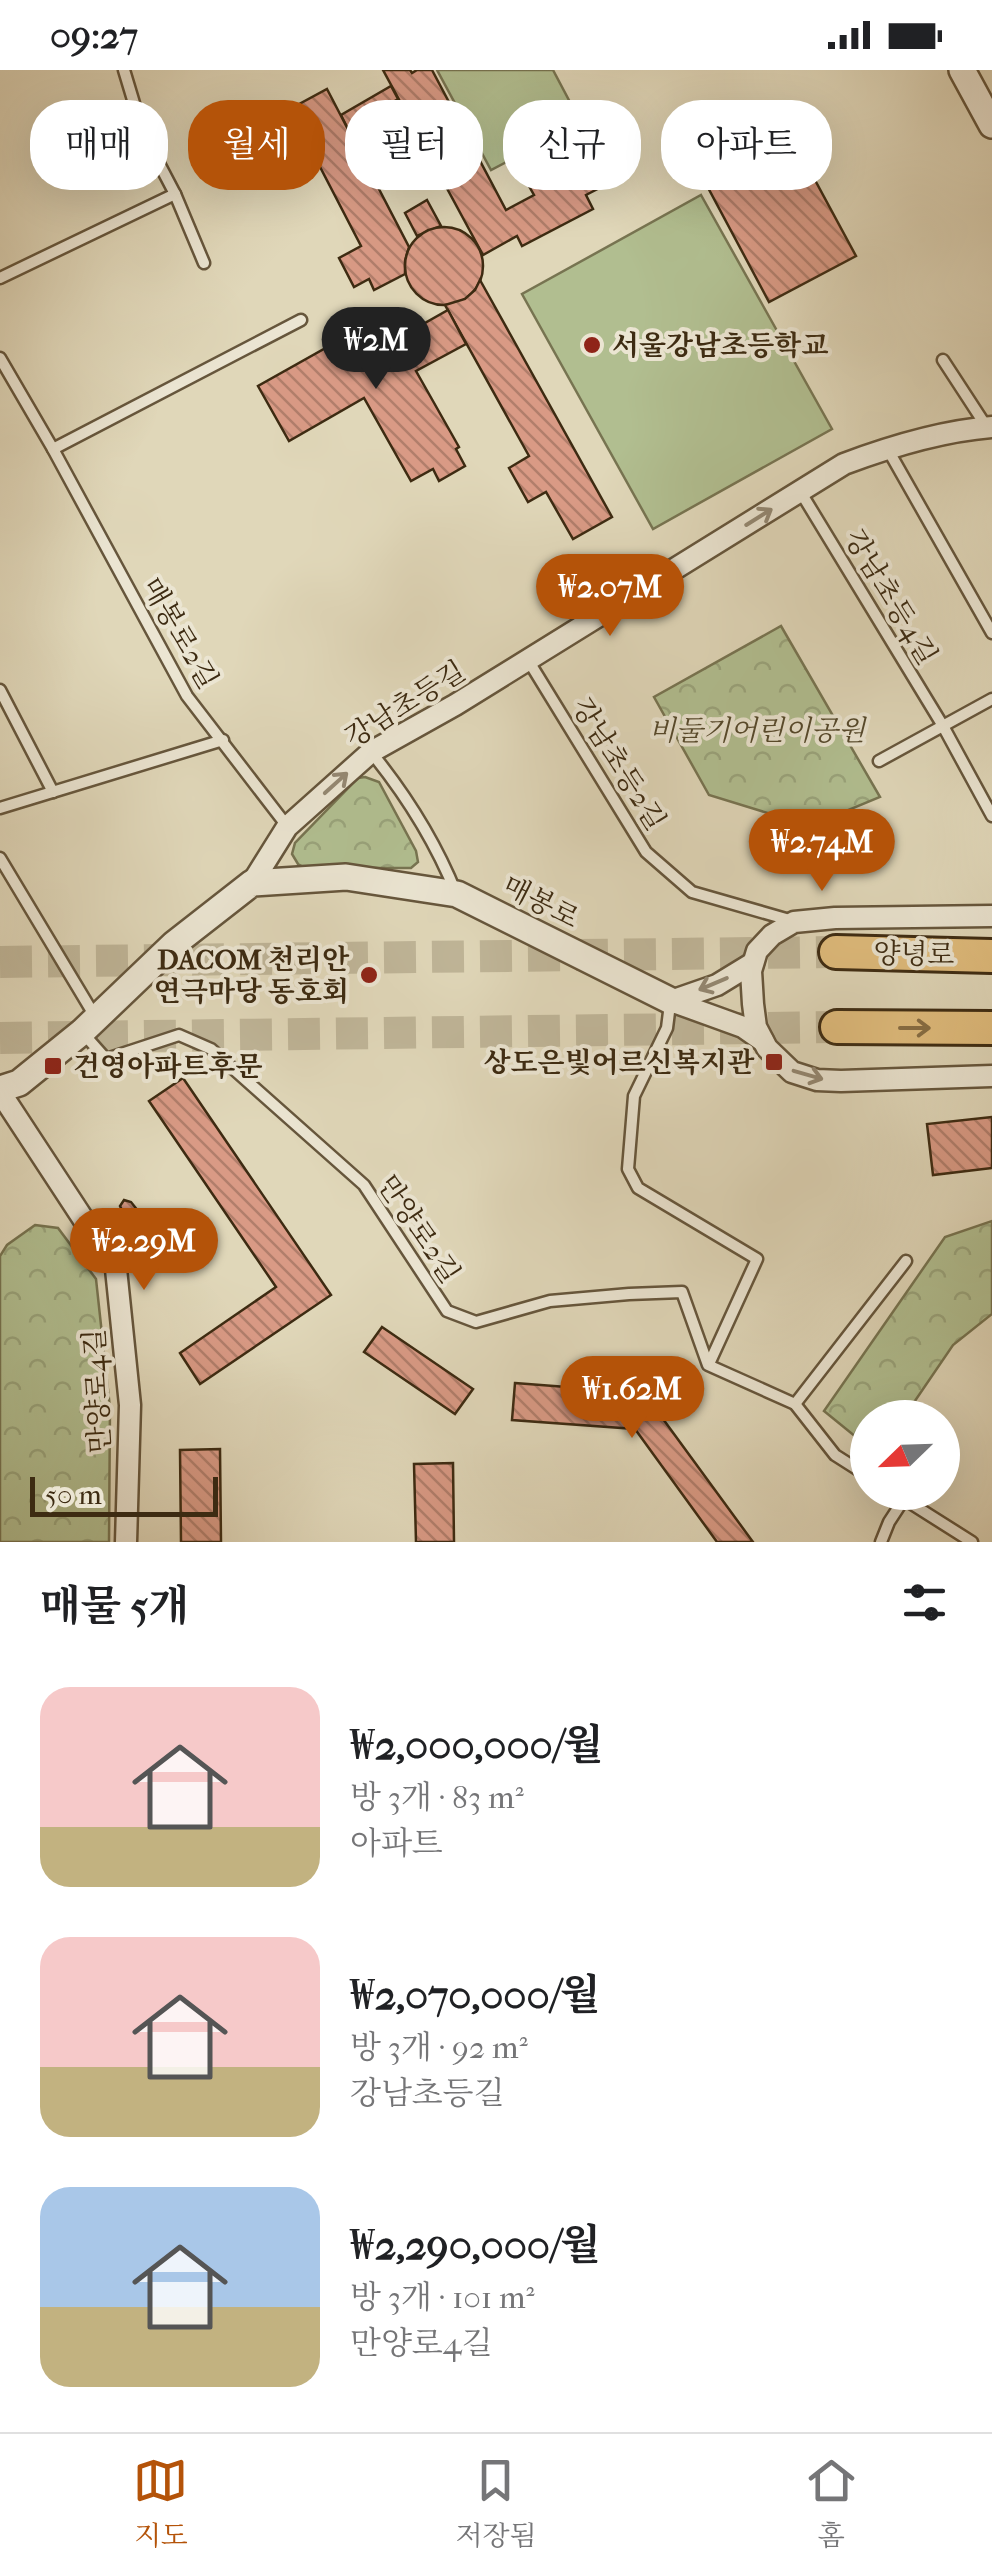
<!DOCTYPE html>
<html lang="ko">
<head>
<meta charset="utf-8">
<style>
	:root { --surface:#fff; --page:#f2f2f2; --text:#202124; --muted:#757577; --line:#e0e0e0; --accent:#b45309 }
	body { margin:0; font-family:"IM FELL French Canon","Noto Serif KR",serif; background:var(--page); color:var(--text); height:100vh; display:flex; flex-direction:column; font-size:38px; white-space:nowrap }
	* { box-sizing:border-box; margin:0 }
	p { font-size:32px; color:var(--muted) }
	.icon { flex:none; width:55px; height:55px; fill:none; stroke:currentColor; stroke-width:2; stroke-linecap:round; stroke-linejoin:round }
	.map { position:relative; height:1472px; overflow:hidden }
	.panel { display:flex; flex-direction:column; background:var(--surface); flex:1 }
	.panel>* { flex:none }
	.hud { position:absolute; left:30px; top:30px; width:932px; height:90px; display:flex; gap:20px }
	.needle { width:65px; rotate:247deg }
	.fabs { position:absolute; left:850px; top:1330px; display:grid; gap:20px }
	.fabs a { display:grid; place-items:center; width:110px; height:110px; border-radius:50%; background:var(--surface); box-shadow:0 10px 40px #0002; font-size:50px }
	.scale { position:absolute; left:30px; bottom:25px; width:188px; box-sizing:border-box; padding-left:10px; border:5px solid #3d2b12; border-top:0; font-size:28px; line-height:35px; white-space:nowrap; color:#3d2b12; -webkit-text-stroke:8px #ebe5d2; paint-order:stroke }
	.price { position:absolute; translate:-50% -85px; padding:0 22px; border-radius:35px; background:var(--accent); color:#fff; font-size:32px; line-height:65px; filter:drop-shadow(0 2px 5px #0008) }
	.price::after { content:''; position:absolute; left:50%; top:60px; width:30px; height:22px; margin-left:-15px; background:inherit; clip-path:polygon(0 0,100% 0,50% 100%) }
	.price.current { background:#222; color:#fff }
	ul { padding:0; list-style:none }
	li { display:flex; align-items:center; gap:30px; height:250px; padding:0 40px }
	li span { display:grid; place-items:center; flex:none; width:280px; height:200px; border-radius:30px; color:#555 }
	li>.icon { margin-inline-start:auto }
	span .icon { width:120px; height:120px; fill:#fffc; stroke-width:1 }
	li b { font-size:42px }
	h2 { display:flex; justify-content:space-between; align-items:center; height:120px; padding:0 40px; font-size:42px }
	.chip { padding:0 35px; border-radius:40px; background:var(--surface); box-shadow:0 10px 40px #0002; font-size:35px; line-height:90px }
	.chip.current { background:var(--accent); color:#fff }
	.status { display:flex; justify-content:space-between; align-items:center; height:70px; padding:0 50px; background:var(--surface); direction:ltr }
	.status svg { height:28px; fill:currentColor }
	.tab-bar { display:flex; justify-content:space-around; align-items:center; height:140px; border-top:2px solid var(--line); background:var(--surface); font-size:28px; color:var(--muted) }
	.tab-bar a { display:grid; justify-items:center; gap:5px }
	.tab-bar .current { color:var(--accent) }
	.map>svg:first-child { display:block }
	.park { fill:url(#park-crowns); stroke:#777451; stroke-width:2.5 }
	.garden { fill:#b1be90; stroke:#777451; stroke-width:2.5 }
	.building { fill:url(#building-back-hatch); stroke:#3d2b12; stroke-width:2.5 }
	.lines { fill:none; stroke-linecap:round; stroke-linejoin:round }
	.primary-tunnel { stroke:#bfb598; stroke-width:32; stroke-dasharray:32 16; stroke-linecap:butt }
	.service-casing { stroke:#66563c; stroke-width:15 }
	.minor-casing { stroke:#66563c; stroke-width:25 }
	.tertiary-casing { stroke:#66563c; stroke-width:30 }
	.primary-casing { stroke:#3d2b12; stroke-width:38 }
	.service { stroke:#ebe5d2; stroke-width:10 }
	.minor { stroke:#ebe5d2; stroke-width:20 }
	.tertiary { stroke:#ebe5d2; stroke-width:25 }
	.primary { stroke:#e0bc7c; stroke-width:32 }
	.oneway { stroke:#948872 }
	.oneway2 { stroke:#866c42 }
	.poi-dot { fill:#8f2418; stroke:#ebe5d2; stroke-width:4 }
	.labels { text-anchor:middle; dominant-baseline:central; stroke-width:8; stroke-linejoin:round; paint-order:stroke }
	.poi-label { font-size:28px; font-weight:bold; fill:#3d2b12; stroke:#ebe5d2; text-anchor:start }
	.street-label { font-size:28px; fill:#3d2b12; stroke:#ebe5d2 }
	.park-label { font-size:28px; font-style:italic; fill:#54482b; stroke:#ebe5d2 }
</style>
</head>
<body>
<div class="status"><b>09:27</b><svg viewBox="0 0 49 12"><path d="M0 12V9h3v3zM5 12V6h3v6zM10 12V3h3v9zM15 12V0h3v12zM26 1h20v11H26zM47 4h2v5h-2z"/></svg></div>
<div class="map">
<svg width="992" height="1472" viewBox="0 0 992 1472">
	<defs>
		<pattern id="park-crowns" width="20" height="18" patternUnits="userSpaceOnUse" patternTransform="scale(2.5)"><rect width="20" height="18" fill="#b1be90"/><path d="M2 6a3 3 0 1 1 6 0M12 15a3 3 0 1 1 6 0" fill="none" stroke="#99a37b"/></pattern>
		<pattern id="building-back-hatch" width="6" height="6" patternUnits="userSpaceOnUse" patternTransform="scale(2.5)"><rect width="6" height="6" fill="#d99a85"/><path d="M-1 5l2 2M0 0l6 6M5-1l2 2" fill="none" stroke="#b17e6b"/></pattern>
	</defs>
	<rect width="100%" height="100%" fill="#e0d7b9"/>
	<filter id="stains"><feTurbulence type="fractalNoise" baseFrequency=".002" numOctaves="4"/><feColorMatrix values="0 0 0 0 .2 0 0 0 0 .09 0 0 0 0 .02 0 0 0 .5 -.17"/></filter>
	<radialGradient id="worn" r=".72"><stop offset=".6" stop-color="#630" stop-opacity="0"/><stop offset="1" stop-color="#630" stop-opacity=".3"/></radialGradient>
	<!-- park -->
	<g class="park">
		<polygon points="781,556 880,727 810,756 709,725 654,627"/>
		<polygon points="365,707 379,712 416,781 418,792 411,798 305,798 298,794 292,784 295,773 358,708"/>
		<polygon points="992,1151 992,1244 953,1275 904,1347 868,1348 867,1376 824,1341 945,1167"/>
		<polygon points="35,1155 58,1158 96,1209 110,1338 109,1472 0,1472 0,1186 7,1175"/>
	</g>
	<!-- garden -->
	<g class="garden">
		<polygon points="437,0 553,0 581,53 491,100"/>
		<polygon points="701,125 832,359 653,459 522,224"/>
	</g>
	<!-- building -->
	<g class="building">
		<polygon points="383,0 410,0 412,3 417,0 432,0 506,140 534,125 521,102 590,66 613,111 586,125 593,139 522,176 517,166 483,185"/>
		<polygon points="391,16 398,29 348,59 341,45"/>
		<polygon points="327,19 409,177 405,191 405,204 374,220 369,209 354,217 339,188 361,176 290,39"/>
		<polygon points="775,36 856,186 769,232 689,82"/>
		<polygon points="427,130 441,156 417,166 405,143"/>
		<circle cx="444" cy="196" r="39"/>
		<polygon points="480,210 612,447 573,469 546,422 528,432 509,398 529,386 445,235 465,229 475,220"/>
		<polygon points="448,240 466,274 416,301 459,377 456,379 465,396 439,411 433,399 411,411 364,328 289,371 258,316 372,252 386,275"/>
		<polygon points="183,1008 331,1225 200,1314 180,1283 276,1217 149,1031"/>
		<polygon points="992,1047 992,1098 933,1105 927,1054"/>
		<polygon points="124,1130 131,1132 150,1156 136,1167 122,1146 124,1144 120,1136"/>
		<polygon points="382,1257 473,1319 455,1344 364,1282"/>
		<polygon points="515,1313 644,1323 753,1472 717,1472 635,1359 512,1350"/>
		<polygon points="220,1379 221,1472 181,1472 180,1380"/>
		<polygon points="453,1393 454,1472 416,1472 414,1394"/>
	</g>
	<g class="lines">
		<!-- primary-tunnel -->
		<g class="primary-tunnel">
			<polyline points="0,892 836,882"/>
			<polyline points="0,968 837,957"/>
		</g>
		<defs>
			<g id="service">
				<polyline points="124,0 143,63 175,124 204,193"/>
				<polyline points="0,208 175,124"/>
				<polyline points="0,288 53,379 187,626 287,756"/>
				<polyline points="943,290 986,356"/>
				<polyline points="887,378 992,563"/>
				<polyline points="53,379 301,250"/>
				<polyline points="800,421 943,656 992,746"/>
				<polyline points="528,590 646,782 692,822 793,851"/>
				<polyline points="0,620 53,722"/>
				<path d="M371,682C406,725 435,771 456,823"/>
				<polyline points="879,691 992,629"/>
				<polyline points="0,738 223,670"/>
				<polyline points="0,788 96,948"/>
				<polyline points="670,934 667,958 634,1026 628,1099 638,1118 757,1189 709,1294"/>
				<polyline points="82,962 106,989 179,965 211,979 364,1115 447,1241 476,1252 550,1231 629,1224 682,1222 708,1295 795,1334 835,1385 868,1406"/>
				<polyline points="795,1334 906,1191"/>
				<polyline points="904,1429 972,1472"/>
				<polyline points="881,1472 889,1452 904,1429 893,1422"/>
			</g>
			<g id="minor">
				<path d="M252,813L287,757L371,682L455,635L844,394C892,376 941,361 992,357"/>
				<polyline points="992,846 835,848 794,852 772,865 757,881 751,901 753,934 756,957 767,978 792,1002 817,1010 841,1011 992,1006"/>
				<polyline points="671,931 743,957 763,971"/>
				<polyline points="671,931 717,915 753,893"/>
				<polyline points="0,1022 116,1199 130,1335 126,1472"/>
			</g>
			<g id="tertiary">
				<polyline points="962,0 992,55"/>
				<polyline points="0,1019 19,1013 82,962 174,874 252,813 346,807 457,824 671,931"/>
			</g>
			<g id="primary">
				<polyline points="836,882 992,886"/>
				<polyline points="837,957 992,958"/>
			</g>
		</defs>
		<!-- service casing -->
		<use href="#service" class="service-casing"/>
		<!-- minor casing -->
		<use href="#minor" class="minor-casing"/>
		<!-- tertiary casing -->
		<use href="#tertiary" class="tertiary-casing"/>
		<!-- primary casing -->
		<use href="#primary" class="primary-casing"/>
		<!-- service -->
		<use href="#service" class="service"/>
		<!-- minor -->
		<use href="#minor" class="minor"/>
		<!-- tertiary -->
		<use href="#tertiary" class="tertiary"/>
		<!-- primary -->
		<use href="#primary" class="primary"/>
	</g>
	<!-- one-way arrows -->
	<defs><path id="oneway-shaft" d="M-6 0H5M1.5-3L5.5 0L1.5 3" fill="none" stroke-width="1.6" stroke-linecap="round" stroke-linejoin="round" transform="scale(2.5)"/></defs>
	<g class="oneway">
		<use href="#oneway-shaft" transform="translate(759 447) rotate(-32)"/>
		<use href="#oneway-shaft" transform="translate(336 713) rotate(-42)"/>
		<use href="#oneway-shaft" transform="translate(713 914) rotate(157)"/>
		<use href="#oneway-shaft" transform="translate(808 1005) rotate(16)"/>
	</g>
	<use class="oneway2" href="#oneway-shaft" transform="translate(915 958)"/>
	<!-- markers -->
	<g class="poi-dot">
		<circle cx="592" cy="275" r="10"/>
		<circle cx="369" cy="905" r="10"/>
		<rect x="764" y="982" width="20" height="20" rx="5"/>
		<rect x="43" y="986" width="20" height="20" rx="5"/>
	</g>
	<g class="labels">
		<!-- poi labels -->
		<g class="poi-label">
			<text x="612" y="275">서울강남초등학교</text>
			<text x="349" y="889" text-anchor="end">DACOM 천리안<tspan x="349" dy="32">연극마당 동호회</tspan></text>
			<text x="754" y="992" text-anchor="end">상도은빛어르신복지관</text>
			<text x="73" y="996">건영아파트후문</text>
		</g>
		<!-- street labels -->
		<g class="street-label">
			<text transform="translate(891 527) rotate(59)">강남초등4길</text>
			<text transform="translate(180 563) rotate(60)">매봉로2길</text>
			<text transform="translate(405 634) rotate(-32)">강남초등길</text>
			<text transform="translate(619 694) rotate(58)">강남초등2길</text>
			<text transform="translate(541 832) rotate(27)">매봉로</text>
			<text transform="translate(914 884) rotate(1)">양녕로</text>
			<text transform="translate(419 1159) rotate(56)">만양로2길</text>
			<text transform="translate(97 1321) rotate(-93)">만양로4길</text>
		</g>
		<!-- park labels -->
		<g class="park-label">
			<text x="757" y="660">비둘기어린이공원</text>
		</g>
	</g>
	<rect width="100%" height="100%" filter="url(#stains)"/>
	<rect width="100%" height="100%" fill="url(#worn)"/>
</svg>
<div class="fabs">
<a><svg class="needle" viewBox="-14 -14 28 28"><path d="M0-13l5 13h-10z" fill="#e53935"/><path d="M0 13l5-13h-10z" fill="#757577"/></svg></a>
</div>
<div class="scale">50 m</div>
<b class="price current" style="left:376px;top:322px">₩2M</b>
<b class="price" style="left:610px;top:569px">₩2.07M</b>
<b class="price" style="left:822px;top:824px">₩2.74M</b>
<b class="price" style="left:144px;top:1223px">₩2.29M</b>
<b class="price" style="left:632px;top:1371px">₩1.62M</b>
<div class="hud">
<a class="chip">매매</a>
<a class="chip current">월세</a>
<a class="chip">필터</a>
<a class="chip">신규</a>
<a class="chip">아파트</a>
</div>
</div>
<section class="panel">
<h2>매물 5개<svg class="icon" aria-label="filters" viewBox="0 0 24 24"><path d="M4 7h16M4 17h16"/><circle cx="9" cy="7" r="2"/><circle cx="15" cy="17" r="2"/></svg></h2>
<ul>
<li><span style="background:linear-gradient(#f6c9c9 70%,#c2b280 0)"><svg class="icon" aria-label="home" viewBox="0 0 24 24"><path d="M3 11l9-7 9 7M6 9v11h12V9"/></svg></span><div><b>₩2,000,000/월</b><p>방 3개 · 83 m²</p><p>아파트</p></div></li>
<li><span style="background:linear-gradient(#f6c9c9 65%,#c2b280 0)"><svg class="icon" aria-label="home" viewBox="0 0 24 24"><path d="M3 11l9-7 9 7M6 9v11h12V9"/></svg></span><div><b>₩2,070,000/월</b><p>방 3개 · 92 m²</p><p>강남초등길</p></div></li>
<li><span style="background:linear-gradient(#a9c7e8 60%,#c2b280 0)"><svg class="icon" aria-label="home" viewBox="0 0 24 24"><path d="M3 11l9-7 9 7M6 9v11h12V9"/></svg></span><div><b>₩2,290,000/월</b><p>방 3개 · 101 m²</p><p>만양로4길</p></div></li>
</ul>
</section>
<nav class="tab-bar">
<a class="current"><svg class="icon" aria-label="map" viewBox="0 0 24 24"><path d="M3 6l6-2 6 2 6-2v14l-6 2-6-2-6 2zM9 4v14M15 6v14"/></svg>지도</a>
<a><svg class="icon" aria-label="saved" viewBox="0 0 24 24"><path d="M7 4h10v16l-5-4-5 4z"/></svg>저장됨</a>
<a><svg class="icon" aria-label="home" viewBox="0 0 24 24"><path d="M3 11l9-7 9 7M6 9v11h12V9"/></svg>홈</a>
</nav>
</body>
</html>
